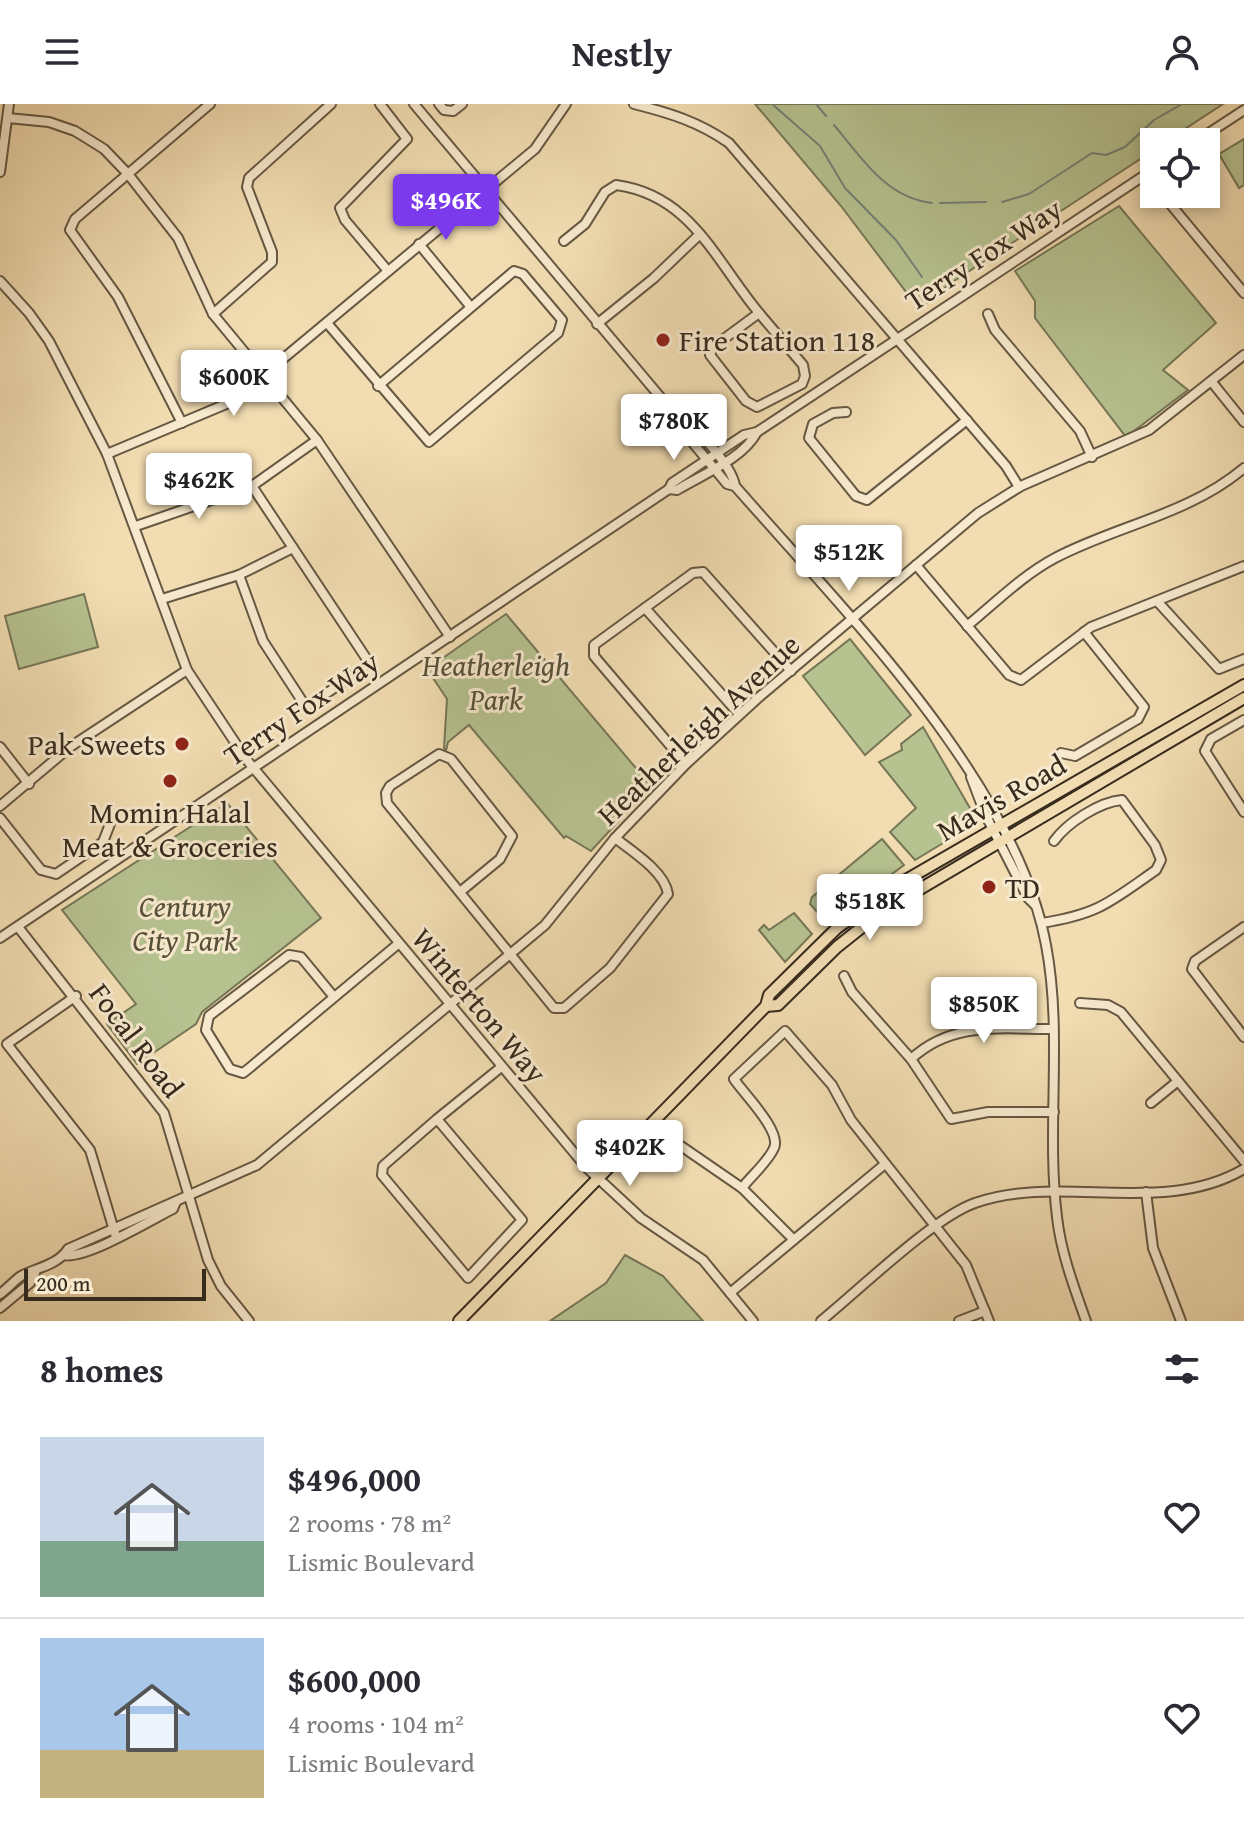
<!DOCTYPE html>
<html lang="en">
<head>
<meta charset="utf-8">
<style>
	:root { --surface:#fff; --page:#f7f7f7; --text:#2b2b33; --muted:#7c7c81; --line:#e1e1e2; --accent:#7c3aed }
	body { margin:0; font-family:"Gentium Book Plus",serif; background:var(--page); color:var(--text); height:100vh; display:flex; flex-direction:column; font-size:30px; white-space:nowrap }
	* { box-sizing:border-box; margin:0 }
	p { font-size:26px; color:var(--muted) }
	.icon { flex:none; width:44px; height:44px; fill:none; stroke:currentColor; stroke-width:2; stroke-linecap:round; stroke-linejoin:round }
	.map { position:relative; height:1217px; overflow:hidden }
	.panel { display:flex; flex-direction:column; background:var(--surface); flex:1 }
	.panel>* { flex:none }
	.tools { position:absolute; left:1140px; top:24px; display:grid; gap:16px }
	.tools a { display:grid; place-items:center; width:80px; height:80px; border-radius:0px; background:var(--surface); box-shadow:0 4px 12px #0003; font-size:40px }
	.scale { position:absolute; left:24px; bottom:20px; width:182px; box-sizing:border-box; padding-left:8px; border:4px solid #372b1e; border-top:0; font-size:22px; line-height:28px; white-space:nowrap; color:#372b1e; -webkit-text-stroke:6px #f7e9cd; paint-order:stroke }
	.price { position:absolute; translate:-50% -68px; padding:0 18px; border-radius:8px; background:#fff; color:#222; font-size:26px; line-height:52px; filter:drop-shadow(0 2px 4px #0008) }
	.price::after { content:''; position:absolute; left:50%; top:48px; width:24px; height:18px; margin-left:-12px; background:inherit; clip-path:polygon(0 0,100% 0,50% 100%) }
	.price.on { background:var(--accent); color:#fff }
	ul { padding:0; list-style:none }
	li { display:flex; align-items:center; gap:24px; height:200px; padding:0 40px }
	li+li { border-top:2px solid var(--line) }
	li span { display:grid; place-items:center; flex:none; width:224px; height:160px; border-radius:0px; color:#555 }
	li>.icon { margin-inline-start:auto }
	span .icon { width:96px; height:96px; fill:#fffc; stroke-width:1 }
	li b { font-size:34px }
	h2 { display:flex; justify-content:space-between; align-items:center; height:96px; padding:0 40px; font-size:34px }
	header { display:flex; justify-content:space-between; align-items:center; height:104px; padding:0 40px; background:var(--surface); font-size:36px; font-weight:700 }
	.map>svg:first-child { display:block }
	.green { fill:#b6c290; stroke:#767657; stroke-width:2 }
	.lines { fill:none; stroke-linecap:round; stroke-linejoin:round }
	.stream { stroke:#738176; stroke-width:2 }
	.minor-casing { stroke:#665843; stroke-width:12 }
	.major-casing { stroke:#372b1e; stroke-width:14 }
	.minor { stroke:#f7e9cd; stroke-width:8 }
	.major { stroke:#f2ddb2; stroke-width:10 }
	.poi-dot { fill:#8f2418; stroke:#f7e9cd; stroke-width:3 }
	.labels { text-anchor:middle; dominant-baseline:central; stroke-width:6; stroke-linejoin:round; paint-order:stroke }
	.street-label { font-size:30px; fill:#372b1e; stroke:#f7e9cd }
	.poi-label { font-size:30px; fill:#372b1e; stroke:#f7e9cd; text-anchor:start }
	.park-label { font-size:30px; font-style:italic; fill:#57513a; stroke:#f7e9cd }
</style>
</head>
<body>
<header><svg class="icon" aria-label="menu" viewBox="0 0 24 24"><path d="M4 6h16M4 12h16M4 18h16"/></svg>Nestly<svg class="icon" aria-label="person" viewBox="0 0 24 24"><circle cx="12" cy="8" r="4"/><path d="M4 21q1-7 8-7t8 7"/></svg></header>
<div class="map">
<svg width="1244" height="1217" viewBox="0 0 1244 1217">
	<rect width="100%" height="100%" fill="#f2ddb2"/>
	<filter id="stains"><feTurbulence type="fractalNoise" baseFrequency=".0025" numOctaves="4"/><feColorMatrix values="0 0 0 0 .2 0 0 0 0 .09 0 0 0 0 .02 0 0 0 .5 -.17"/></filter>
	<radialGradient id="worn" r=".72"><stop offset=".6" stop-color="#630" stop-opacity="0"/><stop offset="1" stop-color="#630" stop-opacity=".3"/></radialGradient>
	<!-- green -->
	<g class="green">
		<polygon points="755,0 1223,0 1165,38 1154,38 1154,46 951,179 919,205 841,102"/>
		<polygon points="1244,35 1244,81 1239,84 1219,50"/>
		<polygon points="1119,102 1216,219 1163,266 1188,286 1126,333 1035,214 1035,197 1015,167"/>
		<polygon points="84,490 98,543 19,565 5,512"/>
		<polygon points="506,510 651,682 591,747 566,732 564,734 469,621 448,638 446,647 444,644 447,595 427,565"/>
		<polygon points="850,535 911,611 865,651 803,572"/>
		<polygon points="923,623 978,718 915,756 890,728 916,704 879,658 902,646 901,640"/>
		<polygon points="227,699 321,814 202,908 196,920 137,960 107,920 136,900 62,806"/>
		<polygon points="882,735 904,761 832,814 818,809 810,800 812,793"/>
		<polygon points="794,809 812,830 785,858 759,826 764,821 769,826"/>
		<polygon points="625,1151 663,1172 703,1217 550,1217 606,1179"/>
	</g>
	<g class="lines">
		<!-- stream -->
		<g class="stream">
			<polyline points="772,0 820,42 845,84 896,136 922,173"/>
			<polyline points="816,0 826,12"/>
			<path d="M834,21C862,54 886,94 932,99"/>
			<polyline points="1002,98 1029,90 1092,49 1106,51 1125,43 1154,16 1182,0"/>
			<polyline points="940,99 986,98"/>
		</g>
		<defs>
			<g id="minor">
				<polyline points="380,0 407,35 340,104 345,116 388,167"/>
				<polyline points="414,0 667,301 668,309 727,380 735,382"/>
				<polyline points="439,0 444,6 453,7 462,0"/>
				<path d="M634,0C670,9 699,18 729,39L1006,362L1019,383"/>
				<polyline points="8,14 49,18 75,27 104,45 128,70 178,134 213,210 317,336 450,533"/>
				<polyline points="1195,38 1244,6"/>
				<polyline points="0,68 9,0"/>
				<polyline points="1145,71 1154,81"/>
				<polyline points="1162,90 1244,189"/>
				<path d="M564,137L585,120L605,88L616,81C691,91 715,156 759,209"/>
				<polyline points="419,140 470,202"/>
				<polyline points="0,177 29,209 49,237 107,350 187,566 246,655 586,1063 641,1114 703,1156 753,1217"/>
				<polygon points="759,209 803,261 805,272 802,280 757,303 746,297 710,251 713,243"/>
				<polyline points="213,210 272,158 272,148 247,83 249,74 331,0"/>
				<polyline points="988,210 995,226 1080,327 1092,353"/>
				<polyline points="327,219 429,338 558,229 562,216 523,170 514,167 378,282"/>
				<polyline points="597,220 654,174 700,130"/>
				<polyline points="1211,277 1244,318"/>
				<path d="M667,301L675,303C691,321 732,359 735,382C843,506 1016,678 1046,841C1063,930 1046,1023 1057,1113C1061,1149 1074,1183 1086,1217"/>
				<polyline points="846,308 833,309 813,320 809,334 856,392 867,396 967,316"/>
				<polyline points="182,319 118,193 70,126 75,115 210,0"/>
				<polyline points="107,350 231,298 535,45 566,0"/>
				<path d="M669,385L677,386C703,370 743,355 757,328"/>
				<polyline points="136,422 252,382 317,336"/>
				<polyline points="916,461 1009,571 1021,576 1091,523 1244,462"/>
				<polyline points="239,471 263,537 306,603 370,560 252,382"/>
				<polyline points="162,495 239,471 293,444"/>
				<polyline points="1157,497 1219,565 1244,555"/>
				<polyline points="645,504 739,610"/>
				<path d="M967,522C995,499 1023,471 1055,454C1118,421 1188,411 1244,364"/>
				<polyline points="1244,616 1211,635 1205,647 1244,708"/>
				<polyline points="0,643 29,680"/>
				<polyline points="1061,649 1075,652 1138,615 1144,603 1084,528"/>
				<polyline points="686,660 594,552 594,541 693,469 703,468 791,567"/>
				<polyline points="971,673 985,710 1028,794 1035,801"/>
				<polyline points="0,702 70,643 187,566"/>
				<polyline points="0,714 41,766 56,770 103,738 110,720"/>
				<path d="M460,788L500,755L512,732L451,655L439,650L390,682L386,689L387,699L554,904H564L610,864L668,790C665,768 632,747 615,734"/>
				<path d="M1042,819C1099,810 1110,798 1156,766L1161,756L1155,741L1122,696C1099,698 1067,719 1054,737"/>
				<polyline points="18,823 164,1009 208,1156 221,1182 249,1217"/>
				<polyline points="1244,823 1195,857 1192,865 1244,933"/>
				<polyline points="0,834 669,385 672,379 744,331 757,328 1154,65"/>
				<polyline points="844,872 852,888 911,955 951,1015 988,1008 1054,1008"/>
				<polyline points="76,892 7,940 90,1046 116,1133"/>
				<polyline points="334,893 301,853 289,851 209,912 206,926 230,965 243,969 247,966 398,840"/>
				<polyline points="1080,899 1108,901 1121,908 1244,1057"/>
				<path d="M911,955C952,917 1001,925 1053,925"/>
				<polyline points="1151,999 1178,977"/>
				<polyline points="437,1015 383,1062 382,1071 468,1174 522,1116 437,1015 500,964"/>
				<polyline points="681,1042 742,1084 793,1135"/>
				<path d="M742,1084C751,1072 768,1058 774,1044C782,1027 743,989 734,975L785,927L832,981L851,1016L966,1161L989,1217"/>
				<polyline points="1146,1088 1153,1144 1181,1217"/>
				<path d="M64,1151C85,1156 151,1116 173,1105L176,1098"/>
				<polyline points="730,1189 885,1060"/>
				<path d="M0,1190C7,1185 14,1177 21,1172C36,1164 58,1161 68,1145L257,1061L545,821L615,734L686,660L758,594L978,409L1021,382L1149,326L1244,251"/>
				<polyline points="0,1204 30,1179 35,1169"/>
				<path d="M821,1217C858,1187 934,1113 975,1099C1060,1069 1162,1113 1244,1065"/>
				<polyline points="959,1217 985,1207"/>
			</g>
			<g id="major">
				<polyline points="766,902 778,901 837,843 881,808 1244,594"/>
				<polyline points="459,1217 766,902 769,891 837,824 892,784 1244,581"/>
			</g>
		</defs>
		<!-- minor casing -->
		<use href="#minor" class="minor-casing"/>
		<!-- major casing -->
		<use href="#major" class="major-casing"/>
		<!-- minor -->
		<use href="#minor" class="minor"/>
		<!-- major -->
		<use href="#major" class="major"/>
	</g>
	<!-- markers -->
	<g class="poi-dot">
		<circle cx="663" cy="236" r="8"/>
		<circle cx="182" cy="640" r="8"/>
		<circle cx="170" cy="677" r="8"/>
		<circle cx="989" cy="783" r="8"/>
	</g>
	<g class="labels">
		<!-- street labels -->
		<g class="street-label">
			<text transform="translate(983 150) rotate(-33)">Terry Fox Way</text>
			<text transform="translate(301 604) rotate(-34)">Terry Fox Way</text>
			<text transform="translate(698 625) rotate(-43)">Heatherleigh Avenue</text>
			<text transform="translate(1001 693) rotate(-30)">Mavis Road</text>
			<text transform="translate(480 901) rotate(50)">Winterton Way</text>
			<text transform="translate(137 936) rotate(53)">Focal Road</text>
		</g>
		<!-- poi labels -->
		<g class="poi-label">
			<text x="679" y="236">Fire Station 118</text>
			<text x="166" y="640" text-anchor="end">Pak Sweets</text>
			<text x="170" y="708" text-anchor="middle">Momin Halal<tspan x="170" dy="34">Meat &amp; Groceries</tspan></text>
			<text x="1005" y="783">TD</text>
		</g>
		<!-- park labels -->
		<g class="park-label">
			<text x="496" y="561">Heatherleigh<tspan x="496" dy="34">Park</tspan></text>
			<text x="185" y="802">Century<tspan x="185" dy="34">City Park</tspan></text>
		</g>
	</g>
	<rect width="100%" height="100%" filter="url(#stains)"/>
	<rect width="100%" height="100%" fill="url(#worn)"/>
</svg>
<div class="tools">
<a><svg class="icon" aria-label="locate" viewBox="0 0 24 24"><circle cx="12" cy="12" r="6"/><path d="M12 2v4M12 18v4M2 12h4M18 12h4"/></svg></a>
</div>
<div class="scale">200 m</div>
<b class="price on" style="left:446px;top:138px">$496K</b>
<b class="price" style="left:234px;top:314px">$600K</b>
<b class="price" style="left:674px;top:358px">$780K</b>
<b class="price" style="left:199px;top:417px">$462K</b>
<b class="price" style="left:849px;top:489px">$512K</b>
<b class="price" style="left:870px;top:838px">$518K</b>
<b class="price" style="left:984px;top:941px">$850K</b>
<b class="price" style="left:630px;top:1084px">$402K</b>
</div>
<section class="panel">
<h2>8 homes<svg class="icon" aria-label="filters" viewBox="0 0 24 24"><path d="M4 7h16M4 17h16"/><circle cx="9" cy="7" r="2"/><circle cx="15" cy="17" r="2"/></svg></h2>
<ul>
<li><span style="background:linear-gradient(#c9d6e8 65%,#7fa58c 0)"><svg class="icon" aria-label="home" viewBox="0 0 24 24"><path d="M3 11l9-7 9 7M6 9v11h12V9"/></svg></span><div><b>$496,000</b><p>2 rooms · 78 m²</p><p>Lismic Boulevard</p></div><svg class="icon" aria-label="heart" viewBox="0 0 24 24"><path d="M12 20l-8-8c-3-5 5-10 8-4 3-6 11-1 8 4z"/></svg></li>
<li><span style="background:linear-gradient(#a9c7e8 70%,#c2b280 0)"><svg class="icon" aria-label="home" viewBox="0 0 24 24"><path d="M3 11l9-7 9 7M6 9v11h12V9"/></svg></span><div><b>$600,000</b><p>4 rooms · 104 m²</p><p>Lismic Boulevard</p></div><svg class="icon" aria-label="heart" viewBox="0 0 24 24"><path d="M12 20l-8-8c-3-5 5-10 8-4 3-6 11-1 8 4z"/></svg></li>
</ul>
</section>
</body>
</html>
